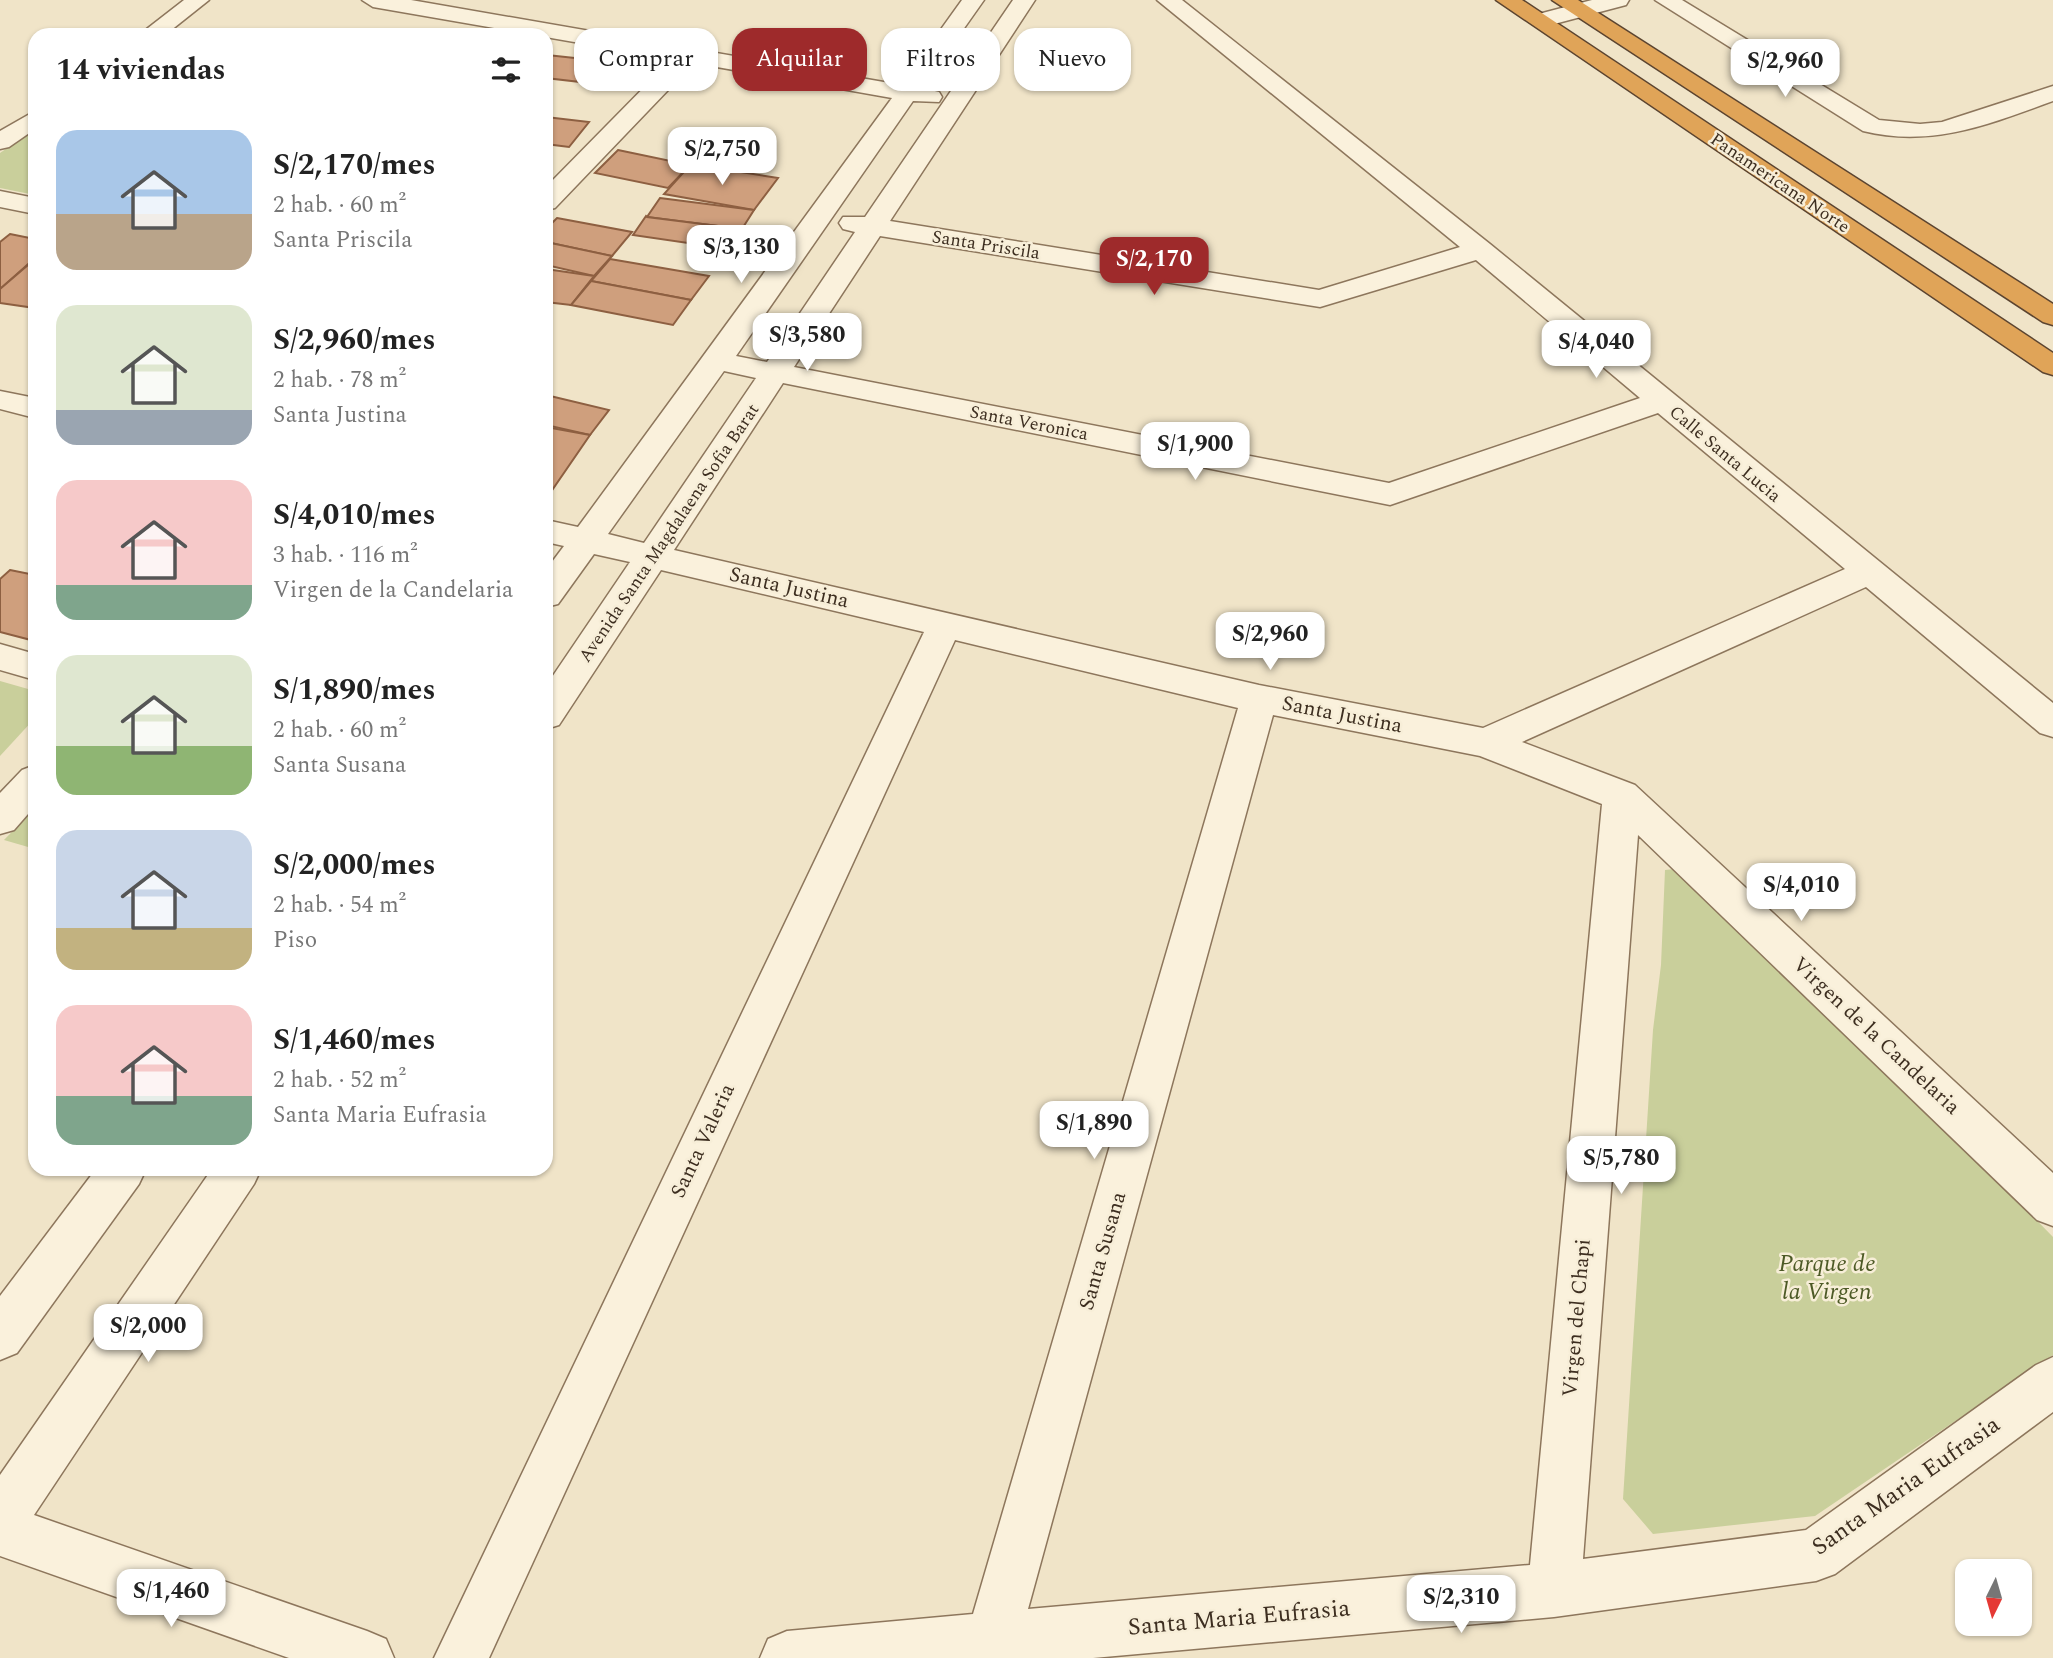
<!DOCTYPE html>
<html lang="es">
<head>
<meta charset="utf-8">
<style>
	:root { --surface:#fff; --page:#f2f2f2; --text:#222; --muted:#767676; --accent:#9e2a2b }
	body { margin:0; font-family:Spectral,serif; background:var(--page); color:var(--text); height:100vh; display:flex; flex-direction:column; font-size:26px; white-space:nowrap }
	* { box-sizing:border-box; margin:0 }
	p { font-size:23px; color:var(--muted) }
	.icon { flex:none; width:38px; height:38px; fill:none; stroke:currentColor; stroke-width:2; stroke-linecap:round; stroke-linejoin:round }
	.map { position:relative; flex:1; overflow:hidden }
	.panel { position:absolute; left:28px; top:28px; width:525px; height:1148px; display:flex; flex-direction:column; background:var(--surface); border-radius:21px; box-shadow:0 2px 5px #0004 }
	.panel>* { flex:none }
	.hud { position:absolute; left:574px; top:28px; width:665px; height:63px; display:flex; gap:14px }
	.needle { width:46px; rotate:185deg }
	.tools { position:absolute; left:1955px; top:1559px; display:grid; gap:14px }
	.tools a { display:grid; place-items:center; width:77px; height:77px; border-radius:14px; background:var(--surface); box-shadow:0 2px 5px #0004; font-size:35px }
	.price { position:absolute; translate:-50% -60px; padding:0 16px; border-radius:14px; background:#fff; color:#222; font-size:23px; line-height:46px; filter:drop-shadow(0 2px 4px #0008) }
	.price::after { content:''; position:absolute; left:50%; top:42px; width:21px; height:16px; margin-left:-10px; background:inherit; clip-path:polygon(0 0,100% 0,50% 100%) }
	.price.selected { background:var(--accent); color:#fff }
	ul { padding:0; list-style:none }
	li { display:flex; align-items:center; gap:21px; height:175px; padding:0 28px }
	li span { display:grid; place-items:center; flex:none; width:196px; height:140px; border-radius:21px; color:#555 }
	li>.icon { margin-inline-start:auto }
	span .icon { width:84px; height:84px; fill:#fffc; stroke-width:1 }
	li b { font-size:30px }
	h2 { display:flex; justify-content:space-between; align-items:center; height:84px; padding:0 28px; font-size:30px }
	.chip { padding:0 24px; border-radius:21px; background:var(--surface); box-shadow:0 2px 5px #0004; font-size:24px; line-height:63px }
	.chip.selected { background:var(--accent); color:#fff }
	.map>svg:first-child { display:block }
	.green { fill:#c9cf9b }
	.building { fill:#cf9f7d; stroke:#8d5f41; stroke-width:2 }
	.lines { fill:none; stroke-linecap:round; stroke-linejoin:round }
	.minor-casing { stroke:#8d765c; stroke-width:3 }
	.highway-casing { stroke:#5b4430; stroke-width:3 }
	.minor { fill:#faf1dc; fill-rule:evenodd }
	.highway { fill:#e0a458; fill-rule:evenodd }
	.labels { text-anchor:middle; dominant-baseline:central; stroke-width:5; stroke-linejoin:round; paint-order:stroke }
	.far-street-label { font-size:18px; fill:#3d2e20; stroke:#f7eed8 }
	.street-label { font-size:21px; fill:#3d2e20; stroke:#f7eed8 }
	.near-park-label { font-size:24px; font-style:italic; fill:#4d5a26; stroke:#f7eed8 }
	.near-street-label { font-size:24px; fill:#3d2e20; stroke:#f7eed8 }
</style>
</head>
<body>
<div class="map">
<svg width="2053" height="1658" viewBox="0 0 2053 1658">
	<rect width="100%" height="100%" fill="#f0e4c8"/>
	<!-- green -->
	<g class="green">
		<polygon points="35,129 35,195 0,188 0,153"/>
		<polygon points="0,681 35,691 35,718 0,756"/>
		<polygon points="31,812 35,813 35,849 4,840"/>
		<polygon points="1692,867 2053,1237 2053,1355 1815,1516 1653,1534 1623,1499 1653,1030 1661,965 1665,870"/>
	</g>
	<!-- building -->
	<g class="building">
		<polygon points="547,55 640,65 623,87 546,78"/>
		<polygon points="546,117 589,122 569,147 546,144"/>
		<polygon points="618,150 690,165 668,188 595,173"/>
		<polygon points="691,164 778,178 754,210 664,194"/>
		<polygon points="660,198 754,210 742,229 647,217"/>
		<polygon points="646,216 647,217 742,229 729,249 633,235"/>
		<polygon points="557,218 632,232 612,256 546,242 546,229"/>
		<polygon points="10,234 35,239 35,258 0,289 0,242"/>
		<polygon points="546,242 612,256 594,276 546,265"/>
		<polygon points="35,259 35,308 0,303 0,289"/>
		<polygon points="610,259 709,276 691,300 591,281"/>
		<polygon points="546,269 594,276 571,305 546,302"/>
		<polygon points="591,281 691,300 673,325 571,305"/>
		<polygon points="546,395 609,410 590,435 546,425"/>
		<polygon points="546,427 590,435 546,499"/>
		<polygon points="10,570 35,575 35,635 31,640 0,632 0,579"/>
	</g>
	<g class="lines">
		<defs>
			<g id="minor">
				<polygon points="184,0 209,0 165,35 139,35"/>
				<path d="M362,0H411L901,85L962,0H984L922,88L939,92L942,97L939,102L913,101L736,356L767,362L855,232L843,229L839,223L843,217H865L1013,0H1035L890,221L1319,290L1460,247L1157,0H1182L1490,244L2053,703V737L2040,733L1866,587L1522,742L1635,785L2053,1173V1226L2037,1220L1638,835L1583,1559L1806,1530L2036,1365L2053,1357V1412L1835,1574L1816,1581L1554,1617L1093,1658H760L768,1639L787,1631L973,1614L1238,708L955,640L489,1658H434L924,632L661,570L559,725L546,729V686L630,562L594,554L558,604L546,607V570L564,546L546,542V520L578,527L892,98L694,63L555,208L546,210V187L672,59L373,7ZM880,236L1320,307L1476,260L1640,398L1389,483L794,367ZM724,371L756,378L644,543L608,534ZM783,383L1390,505L1658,413L1845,569L1483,728L1259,685L674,550ZM1273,715L1480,756L1602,804L1530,1565L1028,1609Z"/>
				<polygon points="1592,0 1629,0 1626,5 1539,28 1528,21 1531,16"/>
				<path d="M1655,0H1682L1879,120L1920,124L1942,122L2053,86V101C1990,124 1931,148 1863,131Z"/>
				<polygon points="35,111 35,129 9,147 0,149 0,131"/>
				<polygon points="0,191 35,198 35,214 0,207"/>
				<polygon points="0,391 35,398 35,418 0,409"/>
				<polygon points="0,644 35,654 35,680 0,670"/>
				<polygon points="35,765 35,806 14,830 0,834 0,793 22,770"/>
				<polygon points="96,1169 146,1169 139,1184 17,1353 0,1360 0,1296"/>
				<polygon points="212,1169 261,1169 254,1184 34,1515 367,1631 386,1639 394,1658 289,1658 0,1556 0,1475"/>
			</g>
			<g id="highway">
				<polygon points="1496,0 1522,0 2053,353 2053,375 2043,372"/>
				<polygon points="1552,0 1578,0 2053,304 2053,325 2043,322"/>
			</g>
		</defs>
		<!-- minor casing -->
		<use href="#minor" class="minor-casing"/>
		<!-- highway casing -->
		<use href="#highway" class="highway-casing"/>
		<!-- minor -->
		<use href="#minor" class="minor"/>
		<!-- highway -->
		<use href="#highway" class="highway"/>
	</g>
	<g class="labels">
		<!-- far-street labels -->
		<g class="far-street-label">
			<text transform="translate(1780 183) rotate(34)">Panamericana Norte</text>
			<text transform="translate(986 245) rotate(9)">Santa Priscila</text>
			<text transform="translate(1029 423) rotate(11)">Santa Veronica</text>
			<text transform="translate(1725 454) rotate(40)">Calle Santa Lucia</text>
			<text transform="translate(669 533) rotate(-56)">Avenida Santa Magdalaena Sofia Barat</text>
		</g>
		<!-- street labels -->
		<g class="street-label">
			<text transform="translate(789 588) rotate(13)">Santa Justina</text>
			<text transform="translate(1342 715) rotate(11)">Santa Justina</text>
			<text transform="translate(1876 1036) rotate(43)">Virgen de la Candelaria</text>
			<text transform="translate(703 1141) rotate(-65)">Santa Valeria</text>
			<text transform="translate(1103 1251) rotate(-74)">Santa Susana</text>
			<text transform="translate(1577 1318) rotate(-85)">Virgen del Chapi</text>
		</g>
		<!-- near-park labels -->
		<g class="near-park-label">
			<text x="1827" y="1264">Parque de<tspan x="1827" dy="28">la Virgen</tspan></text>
		</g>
		<!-- near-street labels -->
		<g class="near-street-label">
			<text transform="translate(1906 1486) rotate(-35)">Santa Maria Eufrasia</text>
			<text transform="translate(1239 1618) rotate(-5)">Santa Maria Eufrasia</text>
		</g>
	</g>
</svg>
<div class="tools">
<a><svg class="needle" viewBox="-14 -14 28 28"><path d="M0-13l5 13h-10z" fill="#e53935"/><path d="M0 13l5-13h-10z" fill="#767676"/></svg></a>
</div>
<b class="price" style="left:1785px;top:99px">S/2,960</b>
<b class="price" style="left:722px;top:187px">S/2,750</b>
<b class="price" style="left:741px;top:285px">S/3,130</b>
<b class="price selected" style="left:1154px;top:297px">S/2,170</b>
<b class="price" style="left:807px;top:373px">S/3,580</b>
<b class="price" style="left:1596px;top:380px">S/4,040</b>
<b class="price" style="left:1195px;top:482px">S/1,900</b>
<b class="price" style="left:1270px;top:672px">S/2,960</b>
<b class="price" style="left:1801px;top:923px">S/4,010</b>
<b class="price" style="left:1094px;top:1161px">S/1,890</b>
<b class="price" style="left:1621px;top:1196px">S/5,780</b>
<b class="price" style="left:148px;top:1364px">S/2,000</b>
<b class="price" style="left:171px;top:1629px">S/1,460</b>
<b class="price" style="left:1461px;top:1635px">S/2,310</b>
<div class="hud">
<a class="chip">Comprar</a>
<a class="chip selected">Alquilar</a>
<a class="chip">Filtros</a>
<a class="chip">Nuevo</a>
</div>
<section class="panel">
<h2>14 viviendas<svg class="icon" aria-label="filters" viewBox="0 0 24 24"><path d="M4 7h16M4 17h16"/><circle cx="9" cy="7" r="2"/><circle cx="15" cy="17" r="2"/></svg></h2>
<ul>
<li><span style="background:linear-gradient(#a9c7e8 60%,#b9a48a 0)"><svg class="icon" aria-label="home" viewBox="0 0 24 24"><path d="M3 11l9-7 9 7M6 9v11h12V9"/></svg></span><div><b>S/2,170/mes</b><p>2 hab. · 60 m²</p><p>Santa Priscila</p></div></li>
<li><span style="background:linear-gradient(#dfe7d0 75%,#9aa5b1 0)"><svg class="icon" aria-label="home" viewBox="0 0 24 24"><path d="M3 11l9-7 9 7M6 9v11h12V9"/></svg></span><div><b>S/2,960/mes</b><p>2 hab. · 78 m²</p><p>Santa Justina</p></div></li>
<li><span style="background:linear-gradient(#f6c9c9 75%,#7fa58c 0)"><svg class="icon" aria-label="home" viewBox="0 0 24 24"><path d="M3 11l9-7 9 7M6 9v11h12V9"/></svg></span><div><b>S/4,010/mes</b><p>3 hab. · 116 m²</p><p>Virgen de la Candelaria</p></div></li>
<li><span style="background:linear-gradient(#dfe7d0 65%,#8fb573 0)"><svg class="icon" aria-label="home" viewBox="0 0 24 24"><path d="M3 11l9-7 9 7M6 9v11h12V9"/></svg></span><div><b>S/1,890/mes</b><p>2 hab. · 60 m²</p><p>Santa Susana</p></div></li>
<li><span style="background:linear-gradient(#c9d6e8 70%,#c2b280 0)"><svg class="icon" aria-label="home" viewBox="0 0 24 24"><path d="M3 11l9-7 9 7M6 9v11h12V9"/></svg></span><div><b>S/2,000/mes</b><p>2 hab. · 54 m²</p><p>Piso</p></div></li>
<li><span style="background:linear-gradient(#f6c9c9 65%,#7fa58c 0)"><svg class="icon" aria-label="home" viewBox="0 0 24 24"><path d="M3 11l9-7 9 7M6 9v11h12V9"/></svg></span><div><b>S/1,460/mes</b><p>2 hab. · 52 m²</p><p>Santa Maria Eufrasia</p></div></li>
</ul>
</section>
</div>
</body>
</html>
